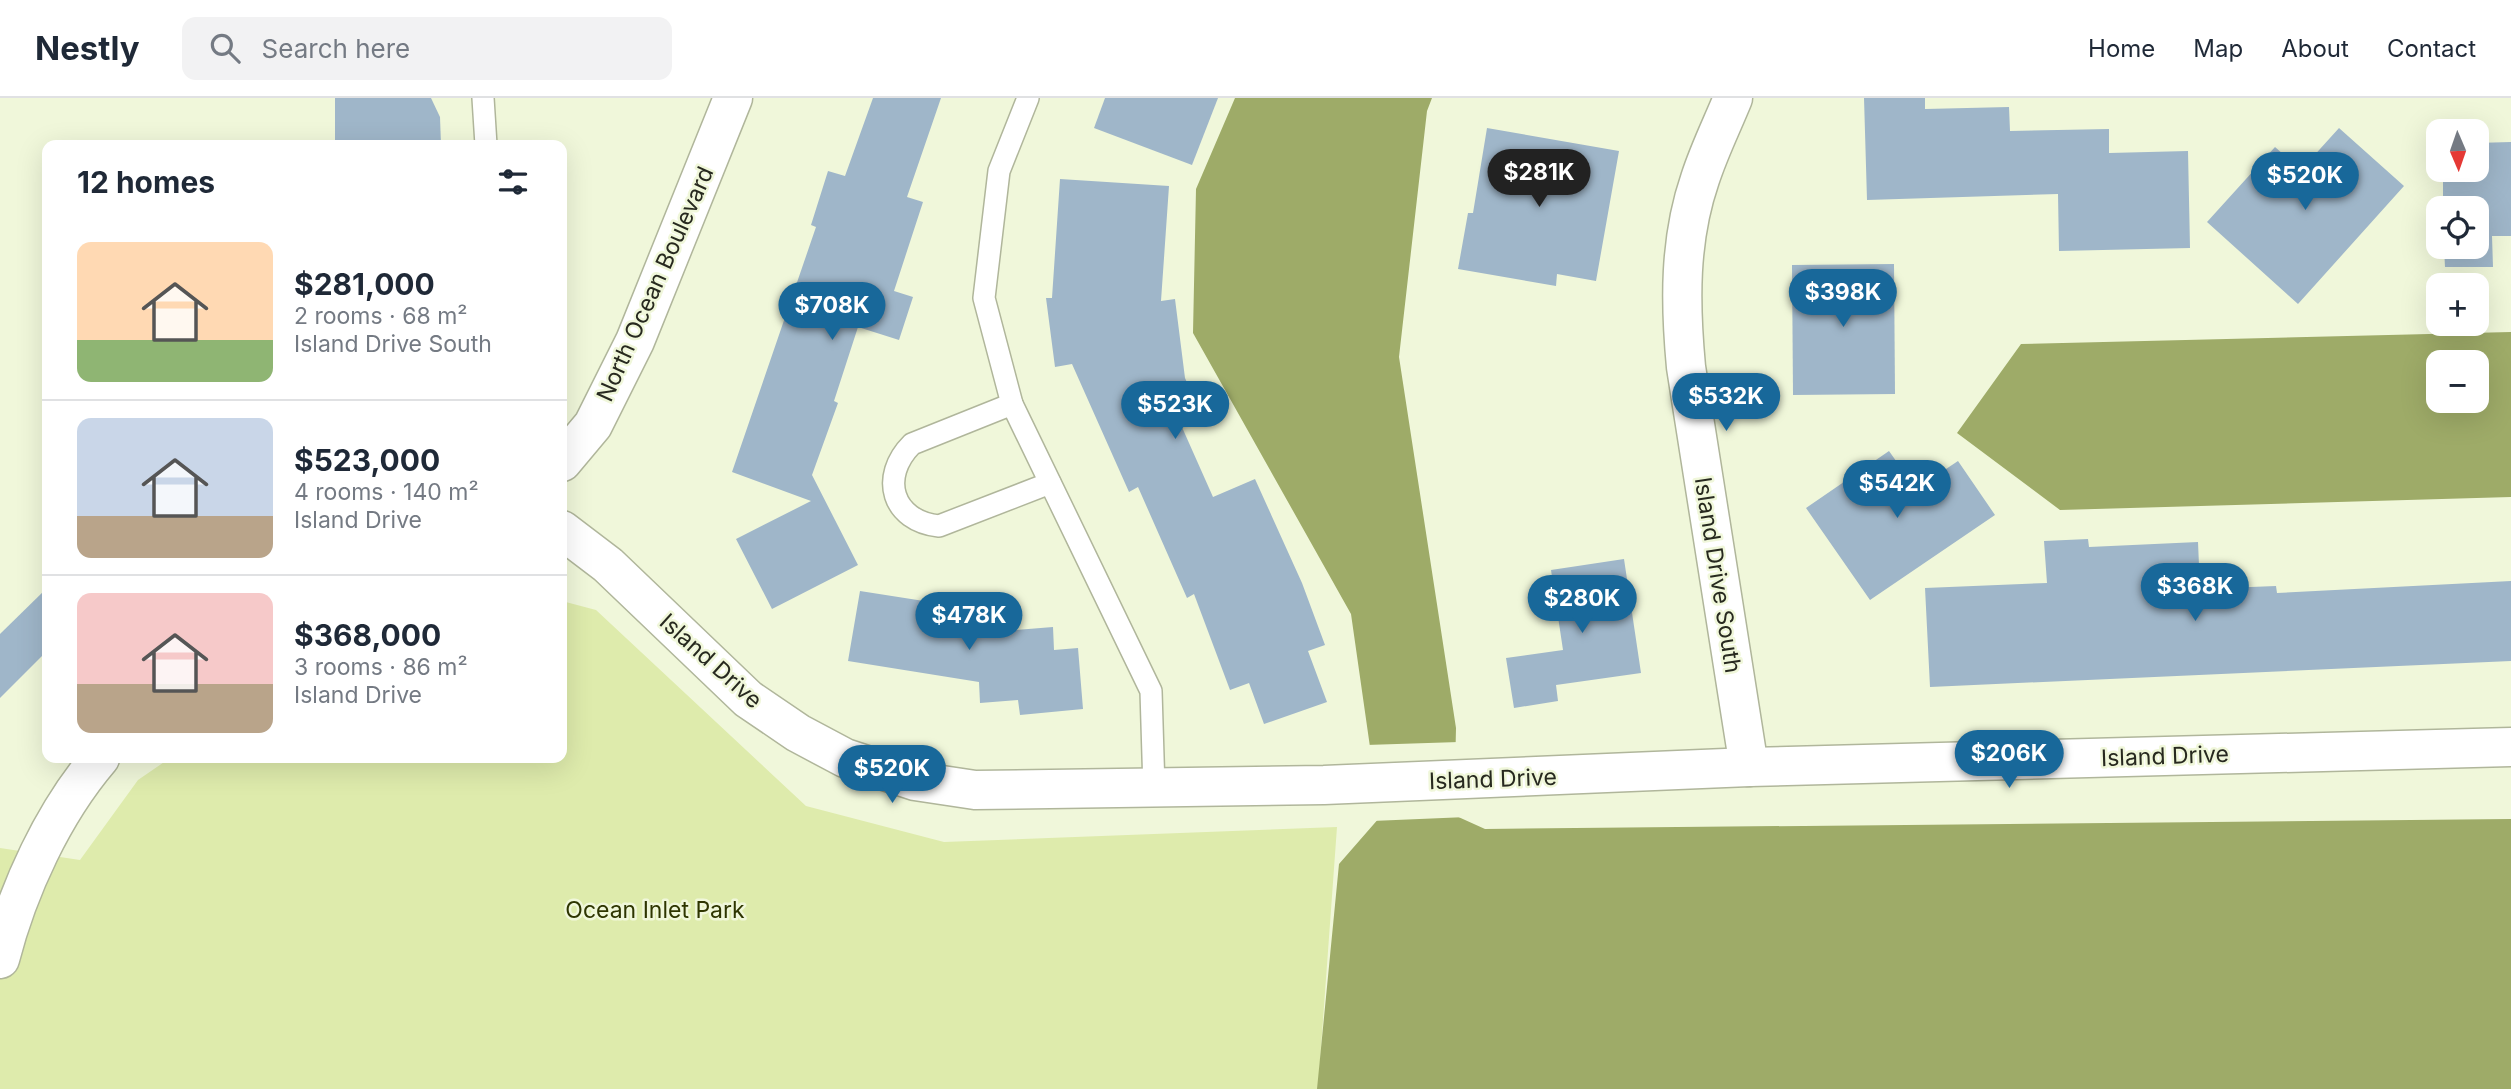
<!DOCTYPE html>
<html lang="en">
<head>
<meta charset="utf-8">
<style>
	:root { --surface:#fff; --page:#f2f2f3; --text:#1f2937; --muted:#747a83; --line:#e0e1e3; --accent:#18689a }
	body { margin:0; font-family:Inter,sans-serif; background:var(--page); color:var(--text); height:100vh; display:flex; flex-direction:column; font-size:26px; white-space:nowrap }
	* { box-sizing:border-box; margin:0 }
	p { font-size:23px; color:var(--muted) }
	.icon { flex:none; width:38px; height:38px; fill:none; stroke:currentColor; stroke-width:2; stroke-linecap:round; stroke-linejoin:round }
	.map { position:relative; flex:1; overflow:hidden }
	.panel { position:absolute; left:42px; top:42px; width:525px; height:623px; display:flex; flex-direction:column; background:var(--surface); border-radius:14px; box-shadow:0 7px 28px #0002 }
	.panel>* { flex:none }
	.needle { width:46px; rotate:178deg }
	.fabs { position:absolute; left:2426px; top:21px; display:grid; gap:14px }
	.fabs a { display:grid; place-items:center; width:63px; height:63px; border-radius:14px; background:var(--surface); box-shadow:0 7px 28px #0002; font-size:35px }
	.price { position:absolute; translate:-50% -60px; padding:0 16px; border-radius:24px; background:var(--accent); color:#fff; font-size:23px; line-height:46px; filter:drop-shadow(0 2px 4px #0008) }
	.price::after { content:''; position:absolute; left:50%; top:42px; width:21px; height:16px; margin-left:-10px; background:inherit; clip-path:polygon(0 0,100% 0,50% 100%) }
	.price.on { background:#222; color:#fff }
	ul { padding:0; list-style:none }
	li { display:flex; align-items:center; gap:21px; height:175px; padding:0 35px }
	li+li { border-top:2px solid var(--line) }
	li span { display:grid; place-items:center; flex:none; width:196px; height:140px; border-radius:14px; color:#555 }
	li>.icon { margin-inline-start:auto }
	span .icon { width:84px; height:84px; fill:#fffc; stroke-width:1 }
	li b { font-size:30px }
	h2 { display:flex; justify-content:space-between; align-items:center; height:84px; padding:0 35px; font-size:30px }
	header { display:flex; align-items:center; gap:42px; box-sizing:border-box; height:98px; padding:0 35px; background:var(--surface); border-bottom:2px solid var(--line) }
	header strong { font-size:33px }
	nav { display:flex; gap:38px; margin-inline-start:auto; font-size:24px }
	.search { width:490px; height:63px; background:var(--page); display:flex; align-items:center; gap:18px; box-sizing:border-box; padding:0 24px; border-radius:14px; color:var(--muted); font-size:26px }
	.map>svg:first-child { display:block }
	.green { fill:#deebac }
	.water { fill:#9eab68; fill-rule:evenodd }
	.pier { fill:#f0f7da }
	.building { fill:#9fb6c9 }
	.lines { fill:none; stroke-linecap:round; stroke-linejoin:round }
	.lane-casing { stroke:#b0b69b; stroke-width:24 }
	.street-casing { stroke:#b0b69b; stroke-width:41 }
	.secondary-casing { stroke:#b0b69b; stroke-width:41 }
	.lane { stroke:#fff; stroke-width:21 }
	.street { stroke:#fff; stroke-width:38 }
	.secondary { stroke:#fff; stroke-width:38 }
	.labels { text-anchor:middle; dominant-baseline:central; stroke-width:5; stroke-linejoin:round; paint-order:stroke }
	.street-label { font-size:23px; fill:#27291f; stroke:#f0f7da }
	.park-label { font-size:23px; fill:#2e3500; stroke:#f0f7da }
</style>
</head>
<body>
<header>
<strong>Nestly</strong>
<div class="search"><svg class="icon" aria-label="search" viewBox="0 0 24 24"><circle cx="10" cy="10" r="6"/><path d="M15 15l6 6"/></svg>Search here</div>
<nav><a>Home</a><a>Map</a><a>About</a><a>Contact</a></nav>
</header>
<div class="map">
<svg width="2511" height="991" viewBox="0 0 2511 991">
	<rect width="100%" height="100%" fill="#f0f7da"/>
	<!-- green -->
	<polygon class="green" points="562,503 596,512 806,708 944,744 1337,729 1318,991 0,991 0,750 80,762 138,682 170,660 562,660"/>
	<!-- water -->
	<g class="water">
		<polygon points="1235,0 1432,0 1427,13 1399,259 1456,630 1454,717 1485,731 2511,721 2511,991 1317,991 1339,766 1380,719 1351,516 1193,235 1196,91"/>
		<path d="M2511,234V399L2060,412L1957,335L2021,246ZM2438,264H2476V303H2438Z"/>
	</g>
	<!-- pier -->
	<polygon class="pier" points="1459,644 1458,715 1467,719 1372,723 1376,718 1366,647"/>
	<!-- building -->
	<g class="building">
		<polygon points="335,0 431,0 440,19 441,47 335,47"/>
		<polygon points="873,0 941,0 907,99 923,104 894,193 913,199 899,242 858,229 834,303 838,305 812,377 858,467 772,511 736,441 811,403 732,374 816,129 811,127 828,73 845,78"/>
		<polygon points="1105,0 1218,0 1192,67 1094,30"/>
		<polygon points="1864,0 1925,0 1925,11 2009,9 2010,33 2109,31 2109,55 2188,53 2190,150 2059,153 2058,96 1867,102"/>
		<polygon points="1487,30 1619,53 1596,183 1557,176 1556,188 1458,171 1468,115 1473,115"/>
		<polygon points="2339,30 2404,88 2298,206 2207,124 2275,49 2301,72"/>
		<polygon points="2511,44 2511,138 2492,138 2493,169 2445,169 2444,149 2476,149 2476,110 2443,110 2443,72 2476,72 2476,45"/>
		<polygon points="1060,81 1169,88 1161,203 1175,201 1185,280 1202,318 1181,327 1213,399 1255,381 1302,485 1325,547 1308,553 1327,604 1264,626 1249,585 1230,592 1194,496 1187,500 1138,389 1129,394 1072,266 1055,269 1046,200 1052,200"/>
		<polygon points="1894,166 1895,296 1793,297 1792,167"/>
		<polygon points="1889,353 1916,391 1958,363 1995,417 1870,502 1806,410"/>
		<polygon points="2088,441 2089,449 2198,444 2200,491 2276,488 2277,495 2511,483 2511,563 1930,589 1925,490 2047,485 2044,443"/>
		<polygon points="1624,461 1641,575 1556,587 1558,603 1514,610 1506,560 1563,552 1551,472"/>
		<polygon points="47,490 47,553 0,600 0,536"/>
		<polygon points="860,493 943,506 941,521 1015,515 1016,532 1053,529 1054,552 1078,550 1083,611 1020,617 1018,602 980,605 979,584 848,563"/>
	</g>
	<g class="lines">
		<defs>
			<g id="lane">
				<polyline points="483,0 486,47"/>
				<polyline points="1028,0 999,73 984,200 1012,306 1151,593 1154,691"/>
				<path d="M1012,306L912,346C879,379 892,423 939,428L1050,385"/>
			</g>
			<g id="street">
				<path d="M1733,0C1722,27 1709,53 1700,81C1679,142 1680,205 1686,269L1749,669"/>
				<polyline points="562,432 608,467 748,601 798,635 845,660 915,683 975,692 1324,687 1749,669 2511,649"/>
			</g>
			<g id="secondary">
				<polyline points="562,364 593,327 635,243 733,0"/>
				<path d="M0,861C18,791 53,715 100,660"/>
			</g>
		</defs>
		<!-- lane casing -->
		<use href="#lane" class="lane-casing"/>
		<!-- street casing -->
		<use href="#street" class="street-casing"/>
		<!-- secondary casing -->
		<use href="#secondary" class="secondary-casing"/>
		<!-- lane -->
		<use href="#lane" class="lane"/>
		<!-- street -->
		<use href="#street" class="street"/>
		<!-- secondary -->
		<use href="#secondary" class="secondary"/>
	</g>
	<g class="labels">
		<!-- street labels -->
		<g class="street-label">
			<text transform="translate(655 186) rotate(-66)">North Ocean Boulevard</text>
			<text transform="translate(1718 477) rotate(81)">Island Drive South</text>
			<text transform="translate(711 563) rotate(42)">Island Drive</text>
			<text transform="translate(2165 658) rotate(-2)">Island Drive</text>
			<text transform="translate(1493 681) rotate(-2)">Island Drive</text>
		</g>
		<!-- park labels -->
		<g class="park-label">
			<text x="655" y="812">Ocean Inlet Park</text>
		</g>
	</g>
</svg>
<div class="fabs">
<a><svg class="needle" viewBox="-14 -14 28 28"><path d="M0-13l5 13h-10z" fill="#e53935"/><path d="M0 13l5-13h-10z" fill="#747a83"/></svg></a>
<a><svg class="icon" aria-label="locate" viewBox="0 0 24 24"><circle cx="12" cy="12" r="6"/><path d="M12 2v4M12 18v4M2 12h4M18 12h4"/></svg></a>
<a>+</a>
<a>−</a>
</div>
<b class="price on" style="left:1539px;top:111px">$281K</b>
<b class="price" style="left:2305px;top:114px">$520K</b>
<b class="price" style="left:1843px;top:231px">$398K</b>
<b class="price" style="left:832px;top:244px">$708K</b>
<b class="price" style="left:1726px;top:335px">$532K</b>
<b class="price" style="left:1175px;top:343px">$523K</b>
<b class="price" style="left:1897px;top:422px">$542K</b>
<b class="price" style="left:2195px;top:525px">$368K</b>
<b class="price" style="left:1582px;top:537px">$280K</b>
<b class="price" style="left:969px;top:554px">$478K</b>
<b class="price" style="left:2009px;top:692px">$206K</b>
<b class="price" style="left:892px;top:707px">$520K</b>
<section class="panel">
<h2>12 homes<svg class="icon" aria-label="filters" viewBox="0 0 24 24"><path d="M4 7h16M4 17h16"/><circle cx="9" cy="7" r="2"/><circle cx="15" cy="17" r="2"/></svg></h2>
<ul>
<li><span style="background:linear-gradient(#ffd9b3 70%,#8fb573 0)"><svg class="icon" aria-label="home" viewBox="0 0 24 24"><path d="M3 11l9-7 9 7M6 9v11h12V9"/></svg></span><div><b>$281,000</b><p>2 rooms · 68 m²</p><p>Island Drive South</p></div></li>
<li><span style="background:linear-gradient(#c9d6e8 70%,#b9a48a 0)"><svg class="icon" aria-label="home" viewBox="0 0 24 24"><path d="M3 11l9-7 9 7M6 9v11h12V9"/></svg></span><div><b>$523,000</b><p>4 rooms · 140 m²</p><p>Island Drive</p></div></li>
<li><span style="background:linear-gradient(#f6c9c9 65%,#b9a48a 0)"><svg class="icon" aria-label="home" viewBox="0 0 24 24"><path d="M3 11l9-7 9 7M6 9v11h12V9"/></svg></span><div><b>$368,000</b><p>3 rooms · 86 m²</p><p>Island Drive</p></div></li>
</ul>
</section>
</div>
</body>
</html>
